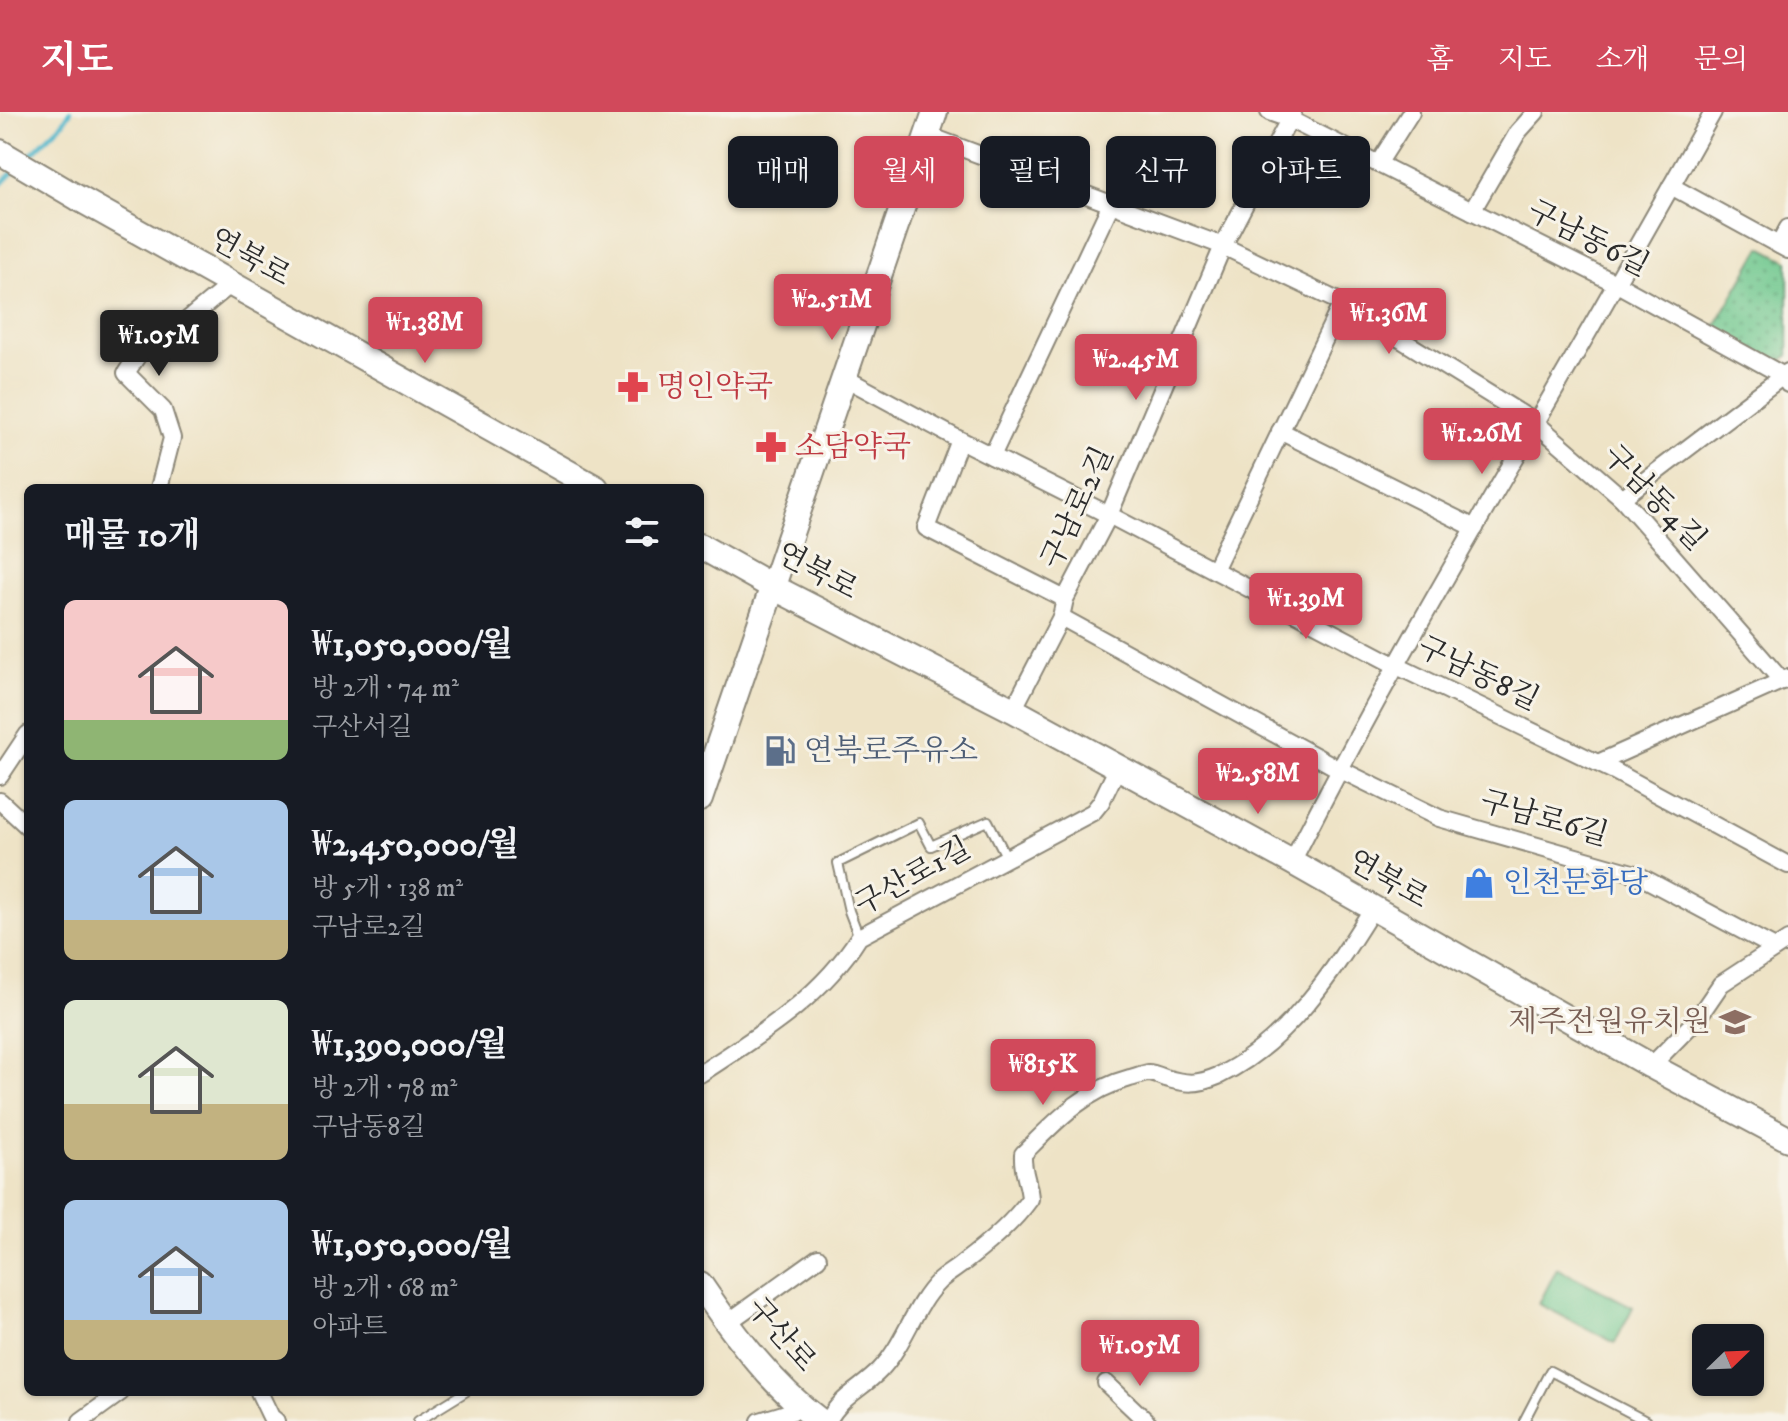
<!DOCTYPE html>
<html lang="ko">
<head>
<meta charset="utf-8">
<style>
	:root { --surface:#171b24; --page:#242831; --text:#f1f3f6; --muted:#9ea1a6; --accent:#d1495b }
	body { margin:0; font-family:"IM FELL DW Pica","Noto Serif KR",serif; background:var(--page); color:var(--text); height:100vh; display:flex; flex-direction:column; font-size:30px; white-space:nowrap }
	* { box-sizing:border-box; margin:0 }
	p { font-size:26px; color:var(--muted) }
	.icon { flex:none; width:44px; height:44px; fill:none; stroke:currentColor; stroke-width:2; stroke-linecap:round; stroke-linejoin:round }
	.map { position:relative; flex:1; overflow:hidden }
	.drawer { position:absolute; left:24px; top:372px; width:680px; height:912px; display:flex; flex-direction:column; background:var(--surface); border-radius:12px; box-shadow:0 2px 6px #0004 }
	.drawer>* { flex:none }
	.guide { position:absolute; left:728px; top:24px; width:760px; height:72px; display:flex; gap:16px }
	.needle { width:52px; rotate:67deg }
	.controls { position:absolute; left:1692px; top:1212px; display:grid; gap:16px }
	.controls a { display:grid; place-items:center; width:72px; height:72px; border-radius:12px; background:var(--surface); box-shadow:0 2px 6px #0004; font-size:40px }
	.price { position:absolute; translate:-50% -68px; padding:0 18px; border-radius:8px; background:var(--accent); color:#fff; font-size:26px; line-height:52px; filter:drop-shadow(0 2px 4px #0008) }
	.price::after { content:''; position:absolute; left:50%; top:48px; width:24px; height:18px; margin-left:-12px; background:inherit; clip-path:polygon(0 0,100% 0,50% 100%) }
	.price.selected { background:#222; color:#fff }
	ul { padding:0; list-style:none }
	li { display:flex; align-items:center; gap:24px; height:200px; padding:0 40px }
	li span { display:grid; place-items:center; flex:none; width:224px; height:160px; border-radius:12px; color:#555 }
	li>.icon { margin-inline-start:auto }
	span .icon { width:96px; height:96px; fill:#fffc; stroke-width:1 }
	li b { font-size:34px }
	h2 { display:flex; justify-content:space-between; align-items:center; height:96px; padding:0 40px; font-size:34px }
	.chip { padding:0 28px; border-radius:12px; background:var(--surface); box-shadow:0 2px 6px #0004; font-size:28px; line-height:72px }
	.chip.selected { background:var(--accent); color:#fff }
	header { display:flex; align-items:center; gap:48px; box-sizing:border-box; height:112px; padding:0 40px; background:var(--accent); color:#fff }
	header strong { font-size:38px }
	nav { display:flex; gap:44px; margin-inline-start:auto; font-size:28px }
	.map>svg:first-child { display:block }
	.grass { fill:#6fc88f; stroke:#4d7a5d; stroke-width:2 }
	.park { fill:url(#park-dots); stroke:#4d7a5d; stroke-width:2 }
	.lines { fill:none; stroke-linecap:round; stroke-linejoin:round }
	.stream { stroke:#4cb5ca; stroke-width:5 }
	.service-casing { stroke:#8c8778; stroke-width:12 }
	.minor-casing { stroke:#8c8778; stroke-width:20 }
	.secondary-casing { stroke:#8c8778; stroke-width:28 }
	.service { stroke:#fff; stroke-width:8 }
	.minor { stroke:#fff; stroke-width:16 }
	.secondary { stroke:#fff; stroke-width:24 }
	.labels { text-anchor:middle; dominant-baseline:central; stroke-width:6; stroke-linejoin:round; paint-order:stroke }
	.street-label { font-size:30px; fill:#2b2b2b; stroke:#f7f3e8 }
	.health-label { font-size:30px; fill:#be3a42; stroke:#f7f3e8; text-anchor:start }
	.service-label { font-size:30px; fill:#4e5e75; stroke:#f7f3e8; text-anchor:start }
	.shop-label { font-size:30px; fill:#366cbe; stroke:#f7f3e8; text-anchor:start }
	.education-label { font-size:30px; fill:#785e54; stroke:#f7f3e8; text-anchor:end }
</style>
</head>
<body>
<header>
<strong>지도</strong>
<nav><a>홈</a><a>지도</a><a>소개</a><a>문의</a></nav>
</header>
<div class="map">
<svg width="1788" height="1309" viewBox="0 0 1788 1309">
	<defs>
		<pattern id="park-dots" width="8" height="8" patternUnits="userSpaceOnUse" patternTransform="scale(2)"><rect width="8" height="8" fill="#6fc88f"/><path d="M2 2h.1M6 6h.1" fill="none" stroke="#5ba375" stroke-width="1.8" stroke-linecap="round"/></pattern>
	</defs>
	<rect width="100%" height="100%" fill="#f7f3e8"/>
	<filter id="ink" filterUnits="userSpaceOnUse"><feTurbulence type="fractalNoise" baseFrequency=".0125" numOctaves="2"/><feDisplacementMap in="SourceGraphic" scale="16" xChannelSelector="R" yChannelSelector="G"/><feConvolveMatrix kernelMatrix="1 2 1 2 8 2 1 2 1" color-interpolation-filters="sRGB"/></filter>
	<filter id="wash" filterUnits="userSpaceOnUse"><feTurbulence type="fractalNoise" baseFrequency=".006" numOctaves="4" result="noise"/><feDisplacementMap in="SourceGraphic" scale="32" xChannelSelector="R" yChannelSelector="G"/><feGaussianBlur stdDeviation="1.8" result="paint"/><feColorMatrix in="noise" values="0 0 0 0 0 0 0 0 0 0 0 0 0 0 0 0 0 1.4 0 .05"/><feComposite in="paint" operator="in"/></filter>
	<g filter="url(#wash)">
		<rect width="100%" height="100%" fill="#eee3c6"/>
		<!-- grass -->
		<polygon class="grass" points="1557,1156 1633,1195 1615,1231 1539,1192"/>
		<!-- park -->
		<polygon class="park" points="1761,135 1788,149 1788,244 1781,249 1770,248 1714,216"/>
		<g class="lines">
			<!-- stream -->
			<g class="stream">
				<polyline points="26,47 62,12 70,0"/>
				<polyline points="0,73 16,57"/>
			</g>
		</g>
	</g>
	<g filter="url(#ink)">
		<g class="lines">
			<defs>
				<g id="service">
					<polyline points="859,825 849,799 838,751 919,711 931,734 988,709 1007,746"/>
					<polyline points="418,1309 465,1280"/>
					<polyline points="1524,1309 1550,1259 1646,1309"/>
				</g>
				<g id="minor">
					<polyline points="1269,0 1289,7 1617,172 1784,264 1788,272"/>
					<polyline points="927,23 1223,134 1342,191 1536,311 1622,386 1782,569"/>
					<polyline points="1378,52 1411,0"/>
					<polyline points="1671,74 1788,138"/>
					<polyline points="1472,99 1518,20 1536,0"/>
					<polyline points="1779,133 1788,116"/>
					<polyline points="845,266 960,328 1109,403 1395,553 1614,659 1788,753"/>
					<polyline points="1280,319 1475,416"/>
					<polyline points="960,328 926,416 1065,487"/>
					<polyline points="992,344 1111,92"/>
					<polyline points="159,376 172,326 163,298 126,261 142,237 156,234 231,172"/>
					<polyline points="1622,386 1788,260"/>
					<polyline points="1214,458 1342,191"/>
					<polyline points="1061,505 1339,657 1439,706 1636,762 1775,836"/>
					<polyline points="1013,598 1061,505 1065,487 1109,403 1223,134 1293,0"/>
					<polyline points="1598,651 1788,566"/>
					<polyline points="0,664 28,622"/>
					<polyline points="0,689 28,715"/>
					<path d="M1292,750C1370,595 1457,445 1545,295C1602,197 1657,99 1713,0"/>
					<polyline points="1651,954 1697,907 1721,872 1788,828"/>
					<path d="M700,962C759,923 820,887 859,825L1093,700L1101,690L1118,655"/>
					<polyline points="727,1211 818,1146"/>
					<polyline points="1106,1271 1146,1309"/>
					<polyline points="259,1280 271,1305 276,1309"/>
					<polyline points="81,1309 121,1280"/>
					<polyline points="760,1309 803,1296"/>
					<path d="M828,1309C841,1284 862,1277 880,1258C905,1232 913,1195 938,1170C945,1163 955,1158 963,1151C987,1133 1012,1112 1030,1087C1029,1069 1022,1062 1023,1042C1055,1010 1084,978 1130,966C1135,965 1142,962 1148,961C1153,961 1160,964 1165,966C1186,972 1197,973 1218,964C1288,931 1333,860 1373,796"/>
				</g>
				<g id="secondary">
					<polyline points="0,40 78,86 596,376"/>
					<polyline points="700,434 773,475 1013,598 1292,750 1651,954 1788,1027"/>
					<polyline points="700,687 935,0"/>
					<path d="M700,1172C734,1222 771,1273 820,1309"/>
				</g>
			</defs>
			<!-- service casing -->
			<use href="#service" class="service-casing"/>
			<!-- minor casing -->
			<use href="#minor" class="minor-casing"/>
			<!-- secondary casing -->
			<use href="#secondary" class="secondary-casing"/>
			<!-- service -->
			<use href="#service" class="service"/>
			<!-- minor -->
			<use href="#minor" class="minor"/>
			<!-- secondary -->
			<use href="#secondary" class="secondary"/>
		</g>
	</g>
	<!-- icons -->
	<defs>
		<symbol id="pharmacy-bare" viewBox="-9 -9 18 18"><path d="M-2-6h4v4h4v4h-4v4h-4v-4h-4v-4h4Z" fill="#e0444e" stroke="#f7f3e8" stroke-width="2.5" paint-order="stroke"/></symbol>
		<symbol id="fuel-bare" viewBox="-9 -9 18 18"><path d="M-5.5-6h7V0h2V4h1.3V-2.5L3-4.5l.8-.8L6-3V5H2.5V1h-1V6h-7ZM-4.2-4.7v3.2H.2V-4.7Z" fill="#5c6f8a" stroke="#f7f3e8" stroke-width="2.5" paint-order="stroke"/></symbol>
		<symbol id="shop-bare" viewBox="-9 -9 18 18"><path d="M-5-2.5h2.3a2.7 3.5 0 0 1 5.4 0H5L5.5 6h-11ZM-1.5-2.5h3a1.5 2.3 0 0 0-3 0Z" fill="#3f7fe0" stroke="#f7f3e8" stroke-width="2.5" paint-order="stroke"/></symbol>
		<symbol id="school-bare" viewBox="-9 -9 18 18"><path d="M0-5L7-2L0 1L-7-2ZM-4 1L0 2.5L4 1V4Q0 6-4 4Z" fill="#8d6e63" stroke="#f7f3e8" stroke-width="2.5" paint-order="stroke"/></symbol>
	</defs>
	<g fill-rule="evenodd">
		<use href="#pharmacy-bare" x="611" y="253" width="44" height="44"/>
		<use href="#pharmacy-bare" x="749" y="313" width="44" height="44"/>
		<use href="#fuel-bare" x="758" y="617" width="44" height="44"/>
		<use href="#shop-bare" x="1457" y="749" width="44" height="44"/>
		<use href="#school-bare" x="1713" y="888" width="44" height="44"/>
	</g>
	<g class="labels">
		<!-- street labels -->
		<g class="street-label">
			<text transform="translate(1588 127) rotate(27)">구남동6길</text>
			<text transform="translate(250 146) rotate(29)">연북로</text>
			<text transform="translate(1654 386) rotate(46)">구남동4길</text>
			<text transform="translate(1078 396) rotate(-65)">구남로2길</text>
			<text transform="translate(817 460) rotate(28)">연북로</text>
			<text transform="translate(1478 562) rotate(26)">구남동8길</text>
			<text transform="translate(1544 707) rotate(16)">구남로6길</text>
			<text transform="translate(913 765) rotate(-29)">구산로1길</text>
			<text transform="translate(1388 768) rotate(30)">연북로</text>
			<text transform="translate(781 1223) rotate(49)">구산로</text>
		</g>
		<!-- health labels -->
		<g class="health-label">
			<text x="657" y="275">명인약국</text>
			<text x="795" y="335">소담약국</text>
		</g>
		<!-- service labels -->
		<g class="service-label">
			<text x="804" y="639">연북로주유소</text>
		</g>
		<!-- shop labels -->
		<g class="shop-label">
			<text x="1503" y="771">인천문화당</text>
		</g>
		<!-- education labels -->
		<g class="education-label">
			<text x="1711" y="910">제주전원유치원</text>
		</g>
	</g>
</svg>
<div class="controls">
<a><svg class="needle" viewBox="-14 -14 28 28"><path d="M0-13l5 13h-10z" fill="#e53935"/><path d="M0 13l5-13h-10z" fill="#9ea1a6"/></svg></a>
</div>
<b class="price" style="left:832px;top:230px">₩2.51M</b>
<b class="price" style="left:1389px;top:244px">₩1.36M</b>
<b class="price" style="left:425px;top:253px">₩1.38M</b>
<b class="price selected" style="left:159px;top:266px">₩1.05M</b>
<b class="price" style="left:1136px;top:290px">₩2.45M</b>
<b class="price" style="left:1482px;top:364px">₩1.26M</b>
<b class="price" style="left:1306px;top:529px">₩1.39M</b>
<b class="price" style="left:1258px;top:704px">₩2.58M</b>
<b class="price" style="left:1043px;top:995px">₩815K</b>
<b class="price" style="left:1140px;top:1276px">₩1.05M</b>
<div class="guide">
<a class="chip">매매</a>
<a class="chip selected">월세</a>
<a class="chip">필터</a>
<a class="chip">신규</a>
<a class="chip">아파트</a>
</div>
<section class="drawer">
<h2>매물 10개<svg class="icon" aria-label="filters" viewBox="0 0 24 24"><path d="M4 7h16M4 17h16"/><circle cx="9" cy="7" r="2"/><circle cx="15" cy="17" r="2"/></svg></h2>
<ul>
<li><span style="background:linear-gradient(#f6c9c9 75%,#8fb573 0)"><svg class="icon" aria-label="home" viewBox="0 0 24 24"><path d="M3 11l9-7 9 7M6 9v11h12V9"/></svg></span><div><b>₩1,050,000/월</b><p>방 2개 · 74 m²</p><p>구산서길</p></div></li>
<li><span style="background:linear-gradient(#a9c7e8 75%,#c2b280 0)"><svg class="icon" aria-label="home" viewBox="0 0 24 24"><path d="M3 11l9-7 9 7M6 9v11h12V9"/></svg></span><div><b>₩2,450,000/월</b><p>방 5개 · 138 m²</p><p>구남로2길</p></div></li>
<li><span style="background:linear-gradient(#dfe7d0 65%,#c2b280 0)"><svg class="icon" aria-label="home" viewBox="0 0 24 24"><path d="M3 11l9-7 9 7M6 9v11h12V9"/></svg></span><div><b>₩1,390,000/월</b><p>방 2개 · 78 m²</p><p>구남동8길</p></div></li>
<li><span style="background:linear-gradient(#a9c7e8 75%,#c2b280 0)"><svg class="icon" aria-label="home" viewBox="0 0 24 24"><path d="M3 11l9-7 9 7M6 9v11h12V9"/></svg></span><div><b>₩1,050,000/월</b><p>방 2개 · 68 m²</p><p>아파트</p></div></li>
</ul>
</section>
</div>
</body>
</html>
